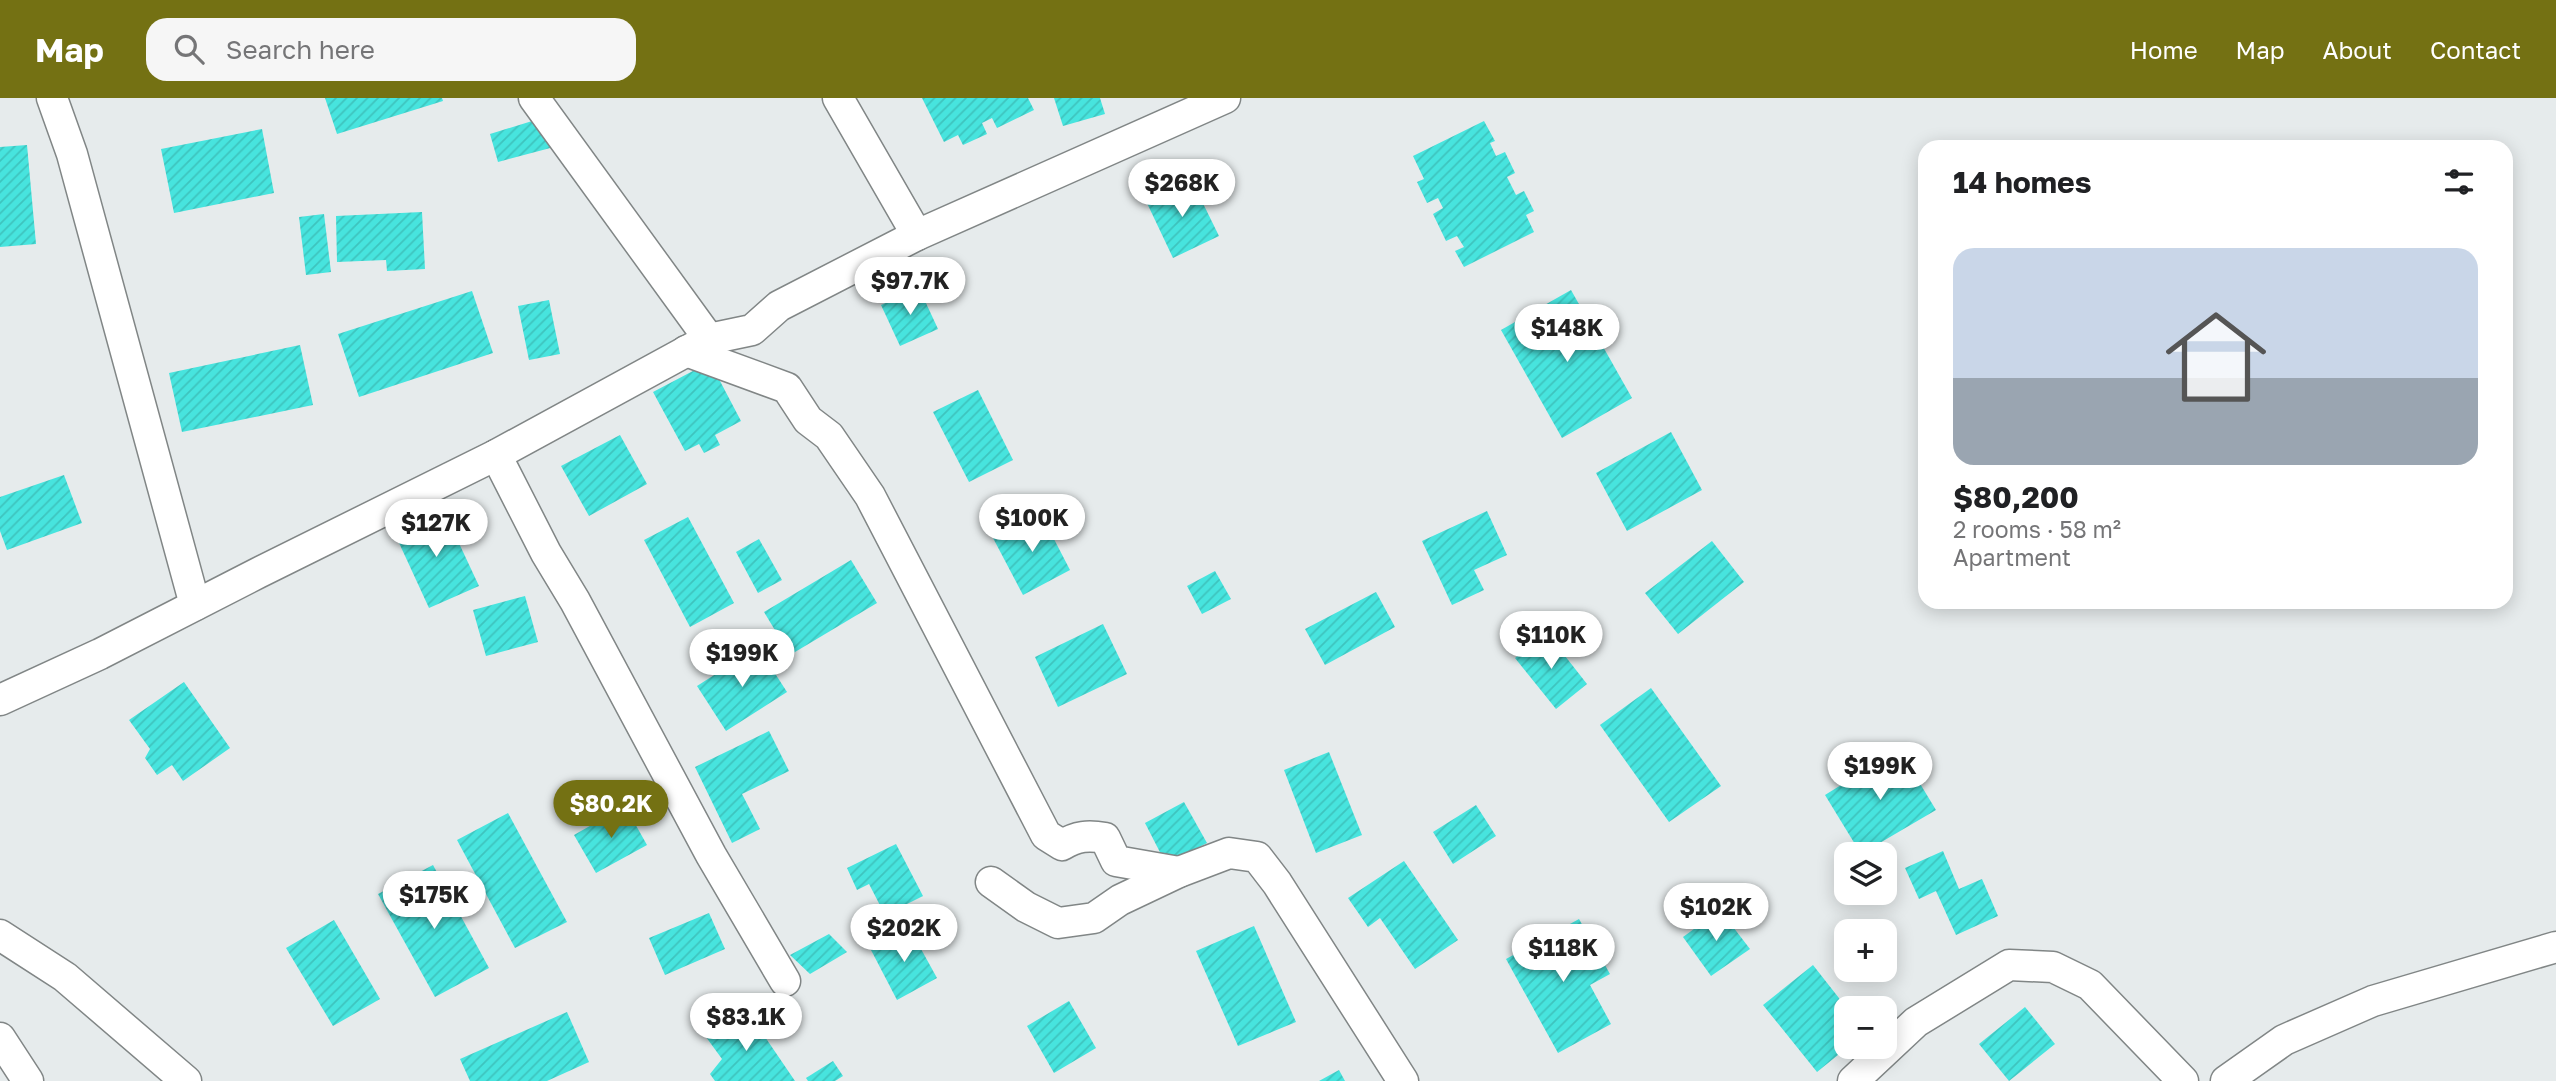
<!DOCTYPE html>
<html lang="en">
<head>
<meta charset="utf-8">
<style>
	:root { --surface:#fff; --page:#f6f6f6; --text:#202124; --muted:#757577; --line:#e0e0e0; --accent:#747113 }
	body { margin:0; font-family:"Golos Text",sans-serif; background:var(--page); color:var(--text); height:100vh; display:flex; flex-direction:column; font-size:26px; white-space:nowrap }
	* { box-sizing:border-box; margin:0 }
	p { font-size:23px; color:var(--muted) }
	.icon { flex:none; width:38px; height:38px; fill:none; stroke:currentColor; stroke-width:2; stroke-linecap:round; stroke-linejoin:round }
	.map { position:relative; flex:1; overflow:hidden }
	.panel { position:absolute; left:1918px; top:42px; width:595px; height:469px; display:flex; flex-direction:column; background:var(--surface); border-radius:21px; box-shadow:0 4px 18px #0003 }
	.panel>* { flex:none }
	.controls { position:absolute; left:1834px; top:744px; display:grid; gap:14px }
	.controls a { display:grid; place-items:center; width:63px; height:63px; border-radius:14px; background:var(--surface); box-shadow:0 4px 18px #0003; font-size:35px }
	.price { position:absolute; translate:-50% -60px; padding:0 16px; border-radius:24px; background:#fff; color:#222; font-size:23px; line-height:46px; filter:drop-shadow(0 2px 4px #0008) }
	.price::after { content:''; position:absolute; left:50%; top:42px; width:21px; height:16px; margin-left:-10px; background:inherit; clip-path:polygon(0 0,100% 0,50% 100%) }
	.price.on { background:var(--accent); color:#fff }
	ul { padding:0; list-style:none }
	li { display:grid; align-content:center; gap:14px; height:371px; padding:0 35px }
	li+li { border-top:2px solid var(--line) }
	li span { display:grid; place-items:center; height:217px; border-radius:21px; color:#555 }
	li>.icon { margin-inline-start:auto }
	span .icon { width:126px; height:126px; fill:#fffc; stroke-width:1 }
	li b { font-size:30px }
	h2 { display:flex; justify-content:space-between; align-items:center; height:84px; padding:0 35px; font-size:30px }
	header { display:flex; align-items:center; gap:42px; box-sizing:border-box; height:98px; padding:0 35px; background:var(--accent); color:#fff }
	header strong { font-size:33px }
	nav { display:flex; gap:38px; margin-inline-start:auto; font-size:24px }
	.search { width:490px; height:63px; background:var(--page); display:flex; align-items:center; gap:18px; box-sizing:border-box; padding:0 24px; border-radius:21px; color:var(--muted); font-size:26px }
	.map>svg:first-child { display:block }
	.building { fill:url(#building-hatch) }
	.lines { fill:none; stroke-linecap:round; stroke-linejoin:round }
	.street-casing { stroke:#818686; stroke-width:33 }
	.street { stroke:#fff; stroke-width:30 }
</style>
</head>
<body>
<header>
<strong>Map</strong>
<div class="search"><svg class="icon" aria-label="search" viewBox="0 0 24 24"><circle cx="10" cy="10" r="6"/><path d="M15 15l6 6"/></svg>Search here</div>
<nav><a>Home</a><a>Map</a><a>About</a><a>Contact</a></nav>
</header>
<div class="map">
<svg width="2556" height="983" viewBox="0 0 2556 983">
	<defs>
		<pattern id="building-hatch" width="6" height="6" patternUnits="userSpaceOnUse" patternTransform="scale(1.75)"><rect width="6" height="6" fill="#47e4de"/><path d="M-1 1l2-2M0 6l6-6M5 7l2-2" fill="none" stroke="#3ec4be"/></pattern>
	</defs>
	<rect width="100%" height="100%" fill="#e6ebec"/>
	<!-- building -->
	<g class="building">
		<polygon points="325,0 442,0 443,3 337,36"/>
		<polygon points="922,0 1028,0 1034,12 997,30 992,20 982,25 987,36 963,47 958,37 944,44"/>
		<polygon points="1054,0 1100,0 1105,16 1063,28"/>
		<polygon points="545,19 554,49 498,64 490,36"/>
		<polygon points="1484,23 1495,43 1490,45 1496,58 1505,54 1515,75 1507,79 1516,97 1524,93 1534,113 1526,117 1534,134 1464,169 1455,153 1464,149 1457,138 1446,143 1433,116 1443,110 1438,100 1427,105 1417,84 1424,81 1413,58"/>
		<polygon points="262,31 274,95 174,115 161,51"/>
		<polygon points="27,47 36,146 0,149 0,49"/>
		<polygon points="1191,81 1219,138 1173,160 1146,103"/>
		<polygon points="422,114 425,171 387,173 386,162 337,164 336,118"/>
		<polygon points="324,116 331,174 306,177 299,119"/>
		<polygon points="919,190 938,231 900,248 881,207"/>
		<polygon points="1571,192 1632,300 1562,340 1501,232"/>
		<polygon points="472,193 493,255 359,299 338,236"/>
		<polygon points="549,202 560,256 529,262 518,208"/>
		<polygon points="300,247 313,307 182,334 169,275"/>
		<polygon points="710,264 741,323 715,337 720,347 704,355 699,346 685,353 653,294"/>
		<polygon points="978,292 1013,362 969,384 933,314"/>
		<polygon points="1671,334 1702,392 1627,433 1596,375"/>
		<polygon points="620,337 647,386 589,418 561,368"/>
		<polygon points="64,377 82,425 7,452 0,433 0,399"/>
		<polygon points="443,411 479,488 429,510 394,434"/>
		<polygon points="1487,413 1507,457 1474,472 1484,492 1452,507 1422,443"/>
		<polygon points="1041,416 1070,472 1023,497 993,440"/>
		<polygon points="688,419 734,505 690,529 644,442"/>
		<polygon points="759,441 782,482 758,495 736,454"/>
		<polygon points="1712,443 1744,484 1678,536 1645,495"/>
		<polygon points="851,462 877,505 790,557 764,514"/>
		<polygon points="1215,473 1231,501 1202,516 1187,488"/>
		<polygon points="1376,494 1395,529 1325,567 1305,531"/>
		<polygon points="525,498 538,544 486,558 473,512"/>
		<polygon points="1103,526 1127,576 1058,609 1035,559"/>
		<polygon points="1547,535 1587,586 1556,611 1515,560"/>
		<polygon points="758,549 787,594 726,633 697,588"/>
		<polygon points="184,584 230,650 183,683 172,667 157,677 145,660 150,651 129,622"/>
		<polygon points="1651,590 1721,688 1669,724 1600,627"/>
		<polygon points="769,633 789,673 742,696 760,731 732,745 695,669"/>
		<polygon points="1899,651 1936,712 1861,756 1825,697"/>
		<polygon points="1329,654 1362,737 1316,755 1284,672"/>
		<polygon points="1184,704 1207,745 1166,766 1145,725"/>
		<polygon points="1476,707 1496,738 1453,766 1433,734"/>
		<polygon points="625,708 647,747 596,775 574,737"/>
		<polygon points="508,715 567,824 515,850 457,742"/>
		<polygon points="896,746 923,798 885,817 869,786 857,792 847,770"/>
		<polygon points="1943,753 1959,791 1982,781 1998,818 1956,837 1936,793 1919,801 1905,770"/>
		<polygon points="1404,763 1458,842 1415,871 1380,820 1368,829 1348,800"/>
		<polygon points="433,767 489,870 435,899 378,796"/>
		<polygon points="1720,812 1750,851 1711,878 1683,839"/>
		<polygon points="709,815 725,851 665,877 649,840"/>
		<polygon points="1579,821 1610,876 1590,887 1611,926 1558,955 1506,861"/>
		<polygon points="334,822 380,901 333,928 286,850"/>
		<polygon points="1254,828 1296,924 1238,948 1196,853"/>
		<polygon points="910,831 937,880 897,902 871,852"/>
		<polygon points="829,836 847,854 810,876 790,857"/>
		<polygon points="1813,867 1846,909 1846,948 1849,948 1817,974 1763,907"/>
		<polygon points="1069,903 1096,950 1054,975 1027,928"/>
		<polygon points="2025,909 2055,946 2009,983 1979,946"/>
		<polygon points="746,911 795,983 715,983 710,976 722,961 706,939"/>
		<polygon points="567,914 589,964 547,983 470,983 460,961"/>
		<polygon points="833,963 843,978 835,983 808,983 806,980"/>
		<polygon points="1339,972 1345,983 1319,983"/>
	</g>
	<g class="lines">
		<defs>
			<g id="street">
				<polyline points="52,0 72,56 195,507"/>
				<polyline points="534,0 709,241"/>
				<polyline points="838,0 917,137"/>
				<path d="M686,253L787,290L808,322L829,338L870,398L1046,737L1062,747C1077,738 1088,737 1105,740L1116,763L1179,774"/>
				<polyline points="496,357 546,455 575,503 711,757 785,883"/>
				<polyline points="0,602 100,556 258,475 496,357 709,241 752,232 779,208 917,137 1225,0"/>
				<polyline points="991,784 1026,809 1058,825 1094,820 1120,802 1179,774 1229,755 1257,759 1277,785 1403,983"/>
				<polyline points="0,837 65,879 186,983"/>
				<polyline points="0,940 28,983"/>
				<polyline points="1853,983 1916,924 2009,867 2053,869 2090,887 2183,983"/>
				<polyline points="2226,983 2284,942 2373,903 2556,849"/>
			</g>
		</defs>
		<!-- street casing -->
		<use href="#street" class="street-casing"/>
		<!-- street -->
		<use href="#street" class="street"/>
	</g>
</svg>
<div class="controls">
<a><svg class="icon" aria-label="layers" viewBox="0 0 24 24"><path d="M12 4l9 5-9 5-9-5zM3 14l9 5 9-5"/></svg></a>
<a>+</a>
<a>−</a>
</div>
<b class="price" style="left:1182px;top:121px">$268K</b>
<b class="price" style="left:910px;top:219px">$97.7K</b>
<b class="price" style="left:1567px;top:266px">$148K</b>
<b class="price" style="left:1032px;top:456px">$100K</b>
<b class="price" style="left:436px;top:461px">$127K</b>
<b class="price" style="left:1551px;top:573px">$110K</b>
<b class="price" style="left:742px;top:591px">$199K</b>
<b class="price" style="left:1880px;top:704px">$199K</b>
<b class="price on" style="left:611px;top:742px">$80.2K</b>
<b class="price" style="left:434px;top:833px">$175K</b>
<b class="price" style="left:1716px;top:845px">$102K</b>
<b class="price" style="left:904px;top:866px">$202K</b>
<b class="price" style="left:1563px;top:886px">$118K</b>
<b class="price" style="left:746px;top:955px">$83.1K</b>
<section class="panel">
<h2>14 homes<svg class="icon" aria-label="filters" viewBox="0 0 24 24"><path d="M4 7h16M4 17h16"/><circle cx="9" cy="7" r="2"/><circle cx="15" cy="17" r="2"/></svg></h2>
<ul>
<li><span style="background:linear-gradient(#c9d6e8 60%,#9aa5b1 0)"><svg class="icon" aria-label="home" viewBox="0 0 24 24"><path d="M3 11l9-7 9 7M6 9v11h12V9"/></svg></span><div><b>$80,200</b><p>2 rooms · 58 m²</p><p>Apartment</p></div></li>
</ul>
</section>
</div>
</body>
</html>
